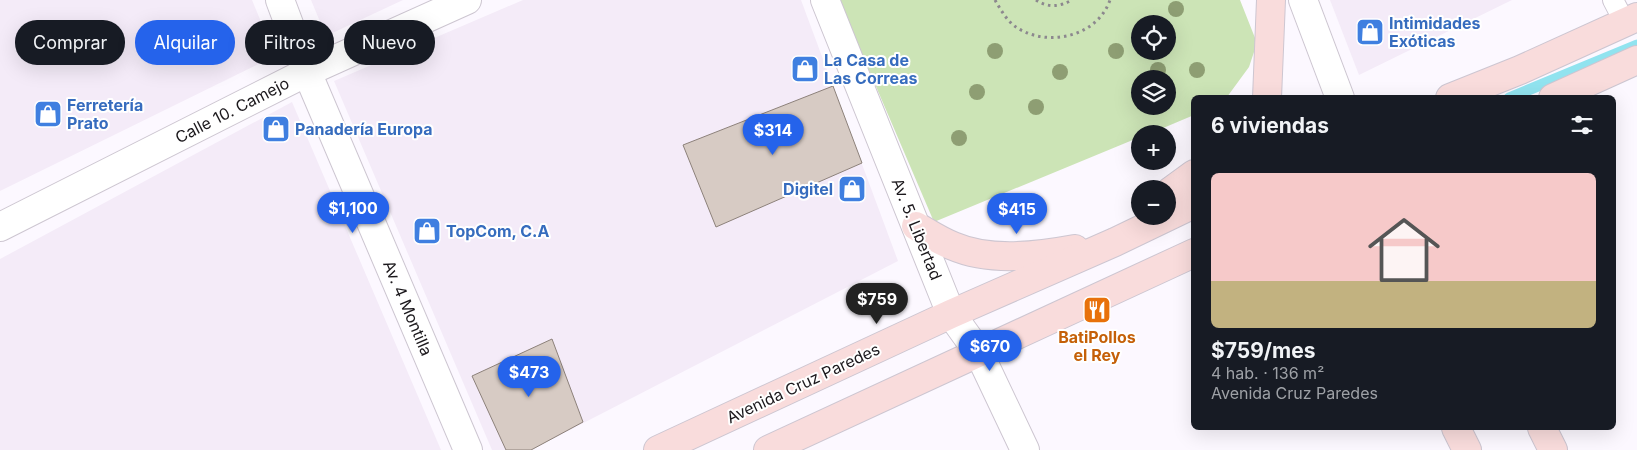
<!DOCTYPE html>
<html lang="es">
<head>
<meta charset="utf-8">
<style>
	:root { --surface:#171b24; --page:#242831; --text:#f1f3f6; --muted:#9ea1a6; --line:#363941; --accent:#2563eb }
	body { margin:0; font-family:Inter,sans-serif; background:var(--page); color:var(--text); height:100vh; display:flex; flex-direction:column; font-size:19px; white-space:nowrap }
	* { box-sizing:border-box; margin:0 }
	p { font-size:16px; color:var(--muted) }
	.icon { flex:none; width:28px; height:28px; fill:none; stroke:currentColor; stroke-width:2; stroke-linecap:round; stroke-linejoin:round }
	.map { position:relative; flex:1; overflow:hidden }
	.sheet { position:absolute; left:1191px; top:95px; width:425px; height:335px; display:flex; flex-direction:column; background:var(--surface); border-radius:8px; box-shadow:0 5px 20px #0002 }
	.sheet>* { flex:none }
	.top-card { position:absolute; left:15px; top:20px; width:475px; height:45px; display:flex; gap:10px }
	.buttons { position:absolute; left:1131px; top:15px; display:grid; gap:10px }
	.buttons a { display:grid; place-items:center; width:45px; height:45px; border-radius:50%; background:var(--surface); box-shadow:0 5px 20px #0002; font-size:25px }
	.price { position:absolute; translate:-50% -42px; padding:0 11px; border-radius:18px; background:var(--accent); color:#fff; font-size:16px; line-height:32px; filter:drop-shadow(0 1px 2px #0008) }
	.price::after { content:''; position:absolute; left:50%; top:30px; width:15px; height:11px; margin-left:-8px; background:inherit; clip-path:polygon(0 0,100% 0,50% 100%) }
	.price.current { background:#222; color:#fff }
	ul { padding:0; list-style:none }
	li { display:grid; align-content:center; gap:10px; height:265px; padding:0 20px }
	li+li { border-top:1px solid var(--line) }
	li span { display:grid; place-items:center; height:155px; border-radius:8px; color:#555 }
	li>.icon { margin-inline-start:auto }
	span .icon { width:90px; height:90px; fill:#fffc; stroke-width:1 }
	li b { font-size:21px }
	h2 { display:flex; justify-content:space-between; align-items:center; height:60px; padding:0 20px; font-size:21px }
	.tag { padding:0 18px; border-radius:22px; background:var(--surface); box-shadow:0 5px 20px #0002; font-size:18px; line-height:45px }
	.tag.current { background:var(--accent); color:#fff }
	.map>svg:first-child { display:block }
	.built { fill:#f4ebf8 }
	.green { fill:#cce4b6; fill-rule:evenodd }
	.lines { fill:none; stroke-linecap:round; stroke-linejoin:round }
	.stream { stroke:#91e3ef; stroke-width:11 }
	.building { fill:#d7cbc4; stroke:#8c817a }
	.lane-casing { stroke:#cdc6d1; stroke-width:22 }
	.street-casing { stroke:#cdc6d1; stroke-width:30 }
	.secondary-casing { stroke:#cdc6d1; stroke-width:30 }
	.path { stroke:#8c888e; stroke-width:3; stroke-dasharray:2.5 4; stroke-linecap:butt }
	.lane { stroke:#fff; stroke-width:20 }
	.street { stroke:#fff; stroke-width:28 }
	.secondary { stroke:#f9dcdc; stroke-width:28 }
	.tree { fill:#8e9e73 }
	.labels { text-anchor:middle; dominant-baseline:central; stroke-width:4; stroke-linejoin:round; paint-order:stroke }
	.shop-label { font-size:16px; font-weight:bold; fill:#366cbe; stroke:#fff; text-anchor:start }
	.street-label { font-size:16px; fill:#1b181c; stroke:#fff }
	.food-label { font-size:16px; font-weight:bold; fill:#c56008; stroke:#fff }
</style>
</head>
<body>
<div class="map">
<svg width="1637" height="450" viewBox="0 0 1637 450">
	<rect width="100%" height="100%" fill="#fcf8ff"/>
	<!-- built -->
	<g class="built">
		<polygon points="0,0 252,0 275,56 0,191"/>
		<polygon points="311,0 403,0 326,36"/>
		<polygon points="523,0 801,0 898,261 531,450 492,450 334,81"/>
		<polygon points="1330,0 1512,0 1359,75"/>
		<polygon points="292,102 441,450 0,450 0,259"/>
	</g>
	<!-- green -->
	<path class="green" d="M839,0H1240L1257,43L1249,67L1227,97L1194,98V115L1149,134H1140V137L934,222ZM1140,24H1168V51H1140ZM1140,79H1168V106H1140Z"/>
	<g class="lines">
		<!-- stream -->
		<polyline class="stream" points="1509,98 1637,45"/>
	</g>
	<!-- building -->
	<g class="building">
		<polygon points="833,86 862,163 716,227 683,145"/>
		<polygon points="552,339 583,422 531,450 506,450 472,376"/>
	</g>
	<g class="lines">
		<defs>
			<polyline id="lane" points="1613,0 1625,23"/>
			<g id="street">
				<polyline points="280,0 307,72 468,450"/>
				<polyline points="825,0 951,314 979,353 1025,450"/>
				<polyline points="1303,0 1340,98"/>
				<polyline points="0,227 307,72 467,0"/>
			</g>
			<g id="secondary">
				<polyline points="1267,98 1271,0"/>
				<polyline points="1450,98 1520,70 1637,17"/>
				<polyline points="1553,98 1637,60"/>
				<polyline points="1168,193 1194,174"/>
				<path d="M916,226C928,233 940,241 953,246C990,262 1037,256 1075,249"/>
				<polyline points="1456,428 1467,450"/>
				<polyline points="1542,428 1553,450"/>
				<polyline points="658,450 951,314 1115,242 1194,204"/>
				<polyline points="768,450 1194,253"/>
			</g>
		</defs>
		<!-- lane casing -->
		<use href="#lane" class="lane-casing"/>
		<!-- street casing -->
		<use href="#street" class="street-casing"/>
		<!-- secondary casing -->
		<use href="#secondary" class="secondary-casing"/>
		<!-- path -->
		<g class="path">
			<path d="M995,0C1002,12 1009,25 1023,31C1053,46 1098,35 1110,0"/>
			<path d="M1036,0C1048,8 1059,7 1072,0"/>
		</g>
		<!-- lane -->
		<use href="#lane" class="lane"/>
		<!-- street -->
		<use href="#street" class="street"/>
		<!-- secondary -->
		<use href="#secondary" class="secondary"/>
	</g>
	<!-- trees -->
	<g class="tree">
		<circle cx="1176" cy="9" r="8"/>
		<circle cx="995" cy="51" r="8"/>
		<circle cx="1116" cy="51" r="8"/>
		<circle cx="1158" cy="70" r="8"/>
		<circle cx="1197" cy="70" r="8"/>
		<circle cx="1060" cy="72" r="8"/>
		<circle cx="977" cy="92" r="8"/>
		<circle cx="1036" cy="107" r="8"/>
		<circle cx="959" cy="138" r="8"/>
	</g>
	<!-- icons -->
	<defs>
		<symbol id="shop-square" viewBox="-11 -11 22 22"><rect x="-9" y="-9" width="18" height="18" rx="4" fill="#3f7fe0" stroke="#fff"/><path d="M-5-2.5h2.3a2.7 3.5 0 0 1 5.4 0H5L5.5 6h-11ZM-1.5-2.5h3a1.5 2.3 0 0 0-3 0Z" fill="#fff"/></symbol>
		<symbol id="restaurant-square" viewBox="-11 -11 22 22"><rect x="-9" y="-9" width="18" height="18" rx="4" fill="#e8710a" stroke="#fff"/><path d="M-5-6h1v4h1v-4h1v4h1v-4h1v5L-1.5 .5V6h-2V.5L-5-1ZM5-6V6H3V1.5H1.5Q1.5-4 5-6Z" fill="#fff"/></symbol>
	</defs>
	<g fill-rule="evenodd">
		<use href="#shop-square" x="1354" y="16" width="32" height="32"/>
		<use href="#shop-square" x="789" y="53" width="32" height="32"/>
		<use href="#shop-square" x="32" y="98" width="32" height="32"/>
		<use href="#shop-square" x="260" y="113" width="32" height="32"/>
		<use href="#shop-square" x="836" y="173" width="32" height="32"/>
		<use href="#shop-square" x="411" y="215" width="32" height="32"/>
		<use href="#restaurant-square" x="1081" y="294" width="32" height="32"/>
	</g>
	<g class="labels">
		<!-- shop labels -->
		<g class="shop-label">
			<text x="1389" y="23">Intimidades<tspan x="1389" dy="18">Exóticas</tspan></text>
			<text x="824" y="60">La Casa de<tspan x="824" dy="18">Las Correas</tspan></text>
			<text x="67" y="105">Ferretería<tspan x="67" dy="18">Prato</tspan></text>
			<text x="295" y="129">Panadería Europa</text>
			<text x="833" y="189" text-anchor="end">Digitel</text>
			<text x="446" y="231">TopCom, C.A</text>
		</g>
		<!-- street labels -->
		<g class="street-label">
			<text transform="translate(232 110) rotate(-27)">Calle 10. Camejo</text>
			<text transform="translate(917 229) rotate(68)">Av. 5. Libertad</text>
			<text transform="translate(408 308) rotate(67)">Av. 4 Montilla</text>
			<text transform="translate(803 383) rotate(-25)">Avenida Cruz Paredes</text>
		</g>
		<!-- food labels -->
		<g class="food-label">
			<text x="1097" y="337">BatiPollos<tspan x="1097" dy="18">el Rey</tspan></text>
		</g>
	</g>
</svg>
<div class="buttons">
<a><svg class="icon" aria-label="locate" viewBox="0 0 24 24"><circle cx="12" cy="12" r="6"/><path d="M12 2v4M12 18v4M2 12h4M18 12h4"/></svg></a>
<a><svg class="icon" aria-label="layers" viewBox="0 0 24 24"><path d="M12 4l9 5-9 5-9-5zM3 14l9 5 9-5"/></svg></a>
<a>+</a>
<a>−</a>
</div>
<b class="price" style="left:773px;top:156px">$314</b>
<b class="price" style="left:353px;top:234px">$1,100</b>
<b class="price" style="left:1017px;top:235px">$415</b>
<b class="price current" style="left:877px;top:325px">$759</b>
<b class="price" style="left:990px;top:372px">$670</b>
<b class="price" style="left:529px;top:398px">$473</b>
<div class="top-card">
<a class="tag">Comprar</a>
<a class="tag current">Alquilar</a>
<a class="tag">Filtros</a>
<a class="tag">Nuevo</a>
</div>
<section class="sheet">
<h2>6 viviendas<svg class="icon" aria-label="filters" viewBox="0 0 24 24"><path d="M4 7h16M4 17h16"/><circle cx="9" cy="7" r="2"/><circle cx="15" cy="17" r="2"/></svg></h2>
<ul>
<li><span style="background:linear-gradient(#f6c9c9 70%,#c2b280 0)"><svg class="icon" aria-label="home" viewBox="0 0 24 24"><path d="M3 11l9-7 9 7M6 9v11h12V9"/></svg></span><div><b>$759/mes</b><p>4 hab. · 136 m²</p><p>Avenida Cruz Paredes</p></div></li>
</ul>
</section>
</div>
</body>
</html>
